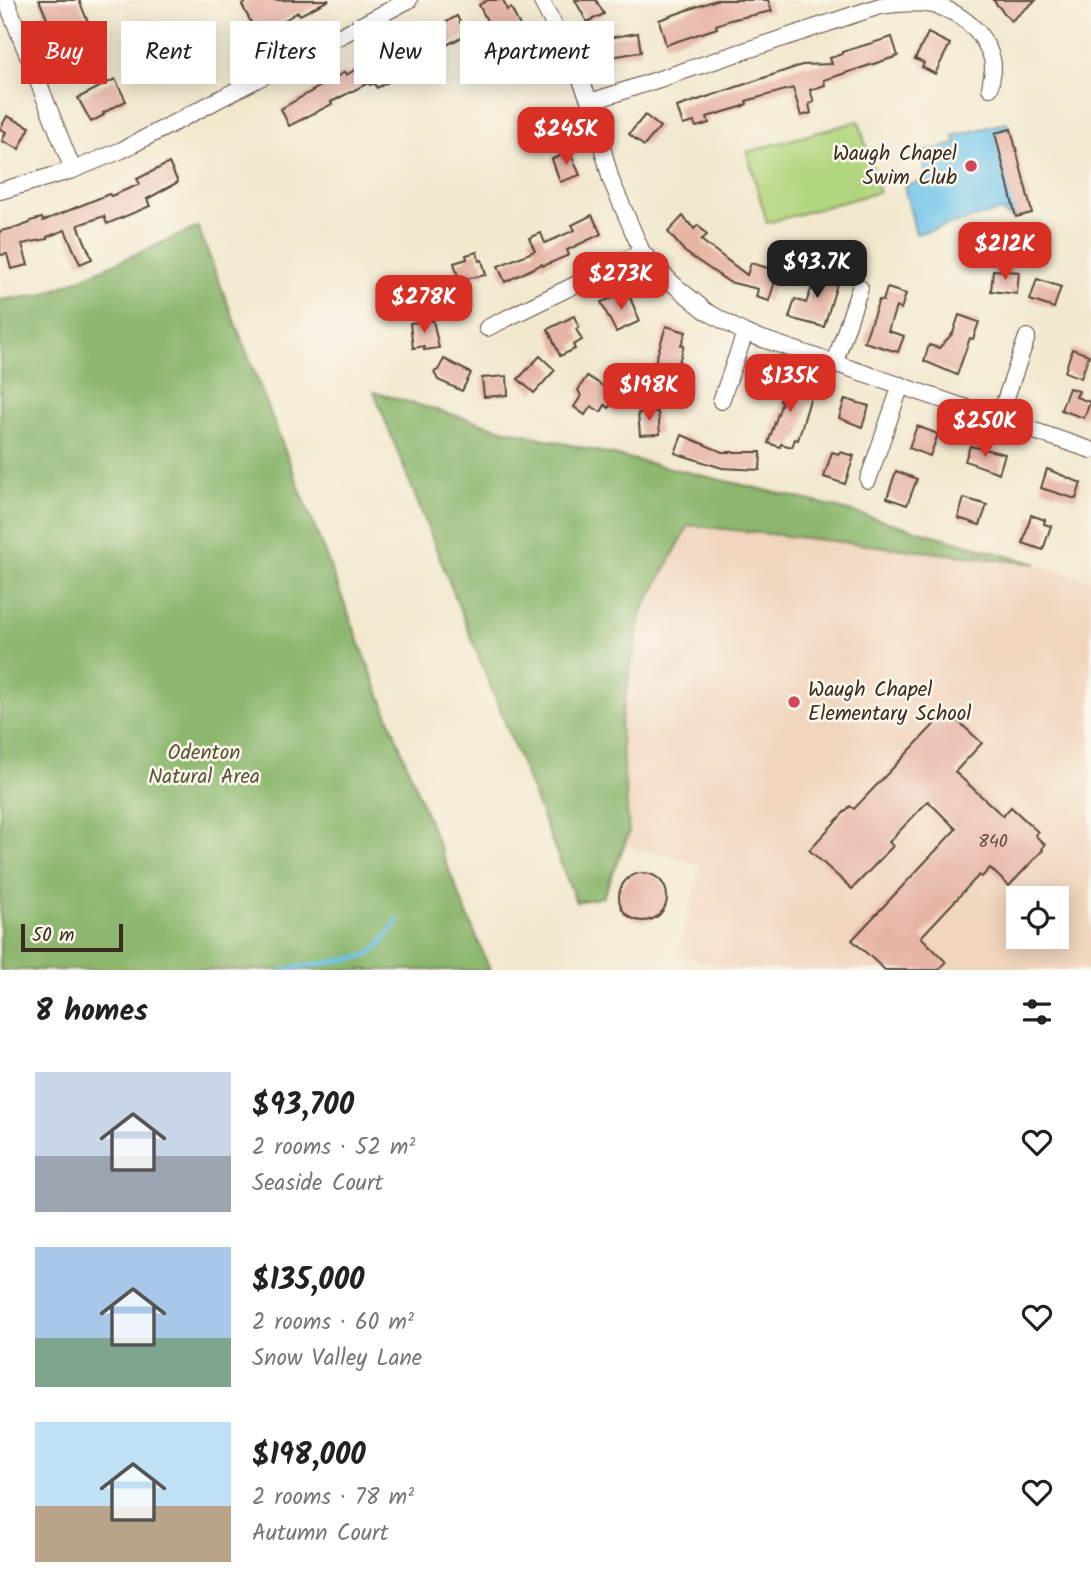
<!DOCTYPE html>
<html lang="en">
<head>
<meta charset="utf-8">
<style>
	:root { --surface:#fff; --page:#f6f6f6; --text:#222; --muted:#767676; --accent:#d93025 }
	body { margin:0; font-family:Kalam,sans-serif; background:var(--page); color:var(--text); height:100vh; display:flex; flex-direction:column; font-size:26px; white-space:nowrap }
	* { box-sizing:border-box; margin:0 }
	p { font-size:23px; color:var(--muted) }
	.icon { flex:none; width:38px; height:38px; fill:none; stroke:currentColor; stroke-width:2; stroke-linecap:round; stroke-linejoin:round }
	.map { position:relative; height:970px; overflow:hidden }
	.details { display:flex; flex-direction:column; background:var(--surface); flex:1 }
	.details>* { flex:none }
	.top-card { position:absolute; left:21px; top:21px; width:700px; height:63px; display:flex; gap:14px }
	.controls { position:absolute; left:1006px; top:886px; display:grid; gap:14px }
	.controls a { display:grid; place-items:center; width:63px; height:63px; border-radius:0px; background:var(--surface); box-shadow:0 4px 18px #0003; font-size:35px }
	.scale { position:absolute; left:21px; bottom:18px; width:102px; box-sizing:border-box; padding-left:7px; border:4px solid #3b2a1e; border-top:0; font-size:19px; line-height:24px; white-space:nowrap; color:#3b2a1e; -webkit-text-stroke:5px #fbf7ec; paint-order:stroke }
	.price { position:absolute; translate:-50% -60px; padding:0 16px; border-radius:14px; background:var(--accent); color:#fff; font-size:23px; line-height:46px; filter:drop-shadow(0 2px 4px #0008) }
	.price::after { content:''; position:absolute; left:50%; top:42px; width:21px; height:16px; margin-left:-10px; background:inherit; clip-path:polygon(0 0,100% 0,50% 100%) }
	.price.selected { background:#222; color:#fff }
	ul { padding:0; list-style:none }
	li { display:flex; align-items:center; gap:21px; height:175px; padding:0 35px }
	li span { display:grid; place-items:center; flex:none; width:196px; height:140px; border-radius:0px; color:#555 }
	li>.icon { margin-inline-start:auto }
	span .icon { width:84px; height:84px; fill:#fffc; stroke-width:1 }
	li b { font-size:30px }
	h2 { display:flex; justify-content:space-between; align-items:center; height:84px; padding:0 35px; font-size:30px }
	.chip { padding:0 24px; border-radius:0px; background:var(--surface); box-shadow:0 4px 18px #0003; font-size:24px; line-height:63px }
	.chip.selected { background:var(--accent); color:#fff }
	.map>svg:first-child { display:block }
	.built { fill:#f1d5bd; fill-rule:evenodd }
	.green { fill:#b2d67f; stroke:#76804e; stroke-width:2 }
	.forest { fill:#8db76e; stroke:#647046; stroke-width:2 }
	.water { fill:#6cc3e9; stroke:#547684; stroke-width:2 }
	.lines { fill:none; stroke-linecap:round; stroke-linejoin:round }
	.stream { stroke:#6cc3e9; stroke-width:4.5 }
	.building { fill:#e7b5a6 }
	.minor-casing { stroke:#564638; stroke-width:18 }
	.minor { stroke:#fff; stroke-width:16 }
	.poi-dot { fill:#d1495b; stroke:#fbf7ec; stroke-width:2.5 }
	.labels { text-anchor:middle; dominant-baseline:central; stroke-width:5; stroke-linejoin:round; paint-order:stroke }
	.number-label { font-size:18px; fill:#664d40 }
	.poi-label { font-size:21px; fill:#3b2a1e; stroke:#fbf7ec; text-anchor:end }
	.park-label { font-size:21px; fill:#595536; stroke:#fbf7ec }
</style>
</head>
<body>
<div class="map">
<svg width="1091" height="970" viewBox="0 0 1091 970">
	<rect width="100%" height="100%" fill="#fbf7ec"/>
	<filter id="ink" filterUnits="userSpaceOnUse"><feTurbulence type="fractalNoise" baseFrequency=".0143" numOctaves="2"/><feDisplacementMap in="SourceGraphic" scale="14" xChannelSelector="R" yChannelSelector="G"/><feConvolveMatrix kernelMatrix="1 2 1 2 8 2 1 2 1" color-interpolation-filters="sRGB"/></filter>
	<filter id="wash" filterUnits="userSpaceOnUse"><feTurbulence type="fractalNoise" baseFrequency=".00686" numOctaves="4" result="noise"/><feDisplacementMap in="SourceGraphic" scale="28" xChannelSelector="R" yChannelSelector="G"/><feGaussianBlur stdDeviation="1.57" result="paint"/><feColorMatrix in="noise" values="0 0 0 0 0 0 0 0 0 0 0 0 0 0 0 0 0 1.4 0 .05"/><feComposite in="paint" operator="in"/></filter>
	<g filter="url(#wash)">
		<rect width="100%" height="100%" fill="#f2e8ce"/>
		<!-- built -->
		<path class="built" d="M374,392L502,429L820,503L1091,580V970H740L677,955L701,865L544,824ZM1018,898H1057V936H1018Z"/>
		<!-- green -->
		<polygon class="green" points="859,121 879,192 767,223 747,152"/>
		<!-- forest -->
		<g class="forest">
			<polygon points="198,227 430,824 490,970 0,970 0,300 43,295"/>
			<polygon points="374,392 502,429 820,503 1037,564 689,525 641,613 620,726 629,833 603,897 576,902"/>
		</g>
		<!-- water -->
		<polygon class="water" points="1007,122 1029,214 1012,218 1000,211 916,234 904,186 927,180 922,152 956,144 954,136"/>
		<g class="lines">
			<!-- stream -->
			<polyline class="stream" points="284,970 366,956 379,947 398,920"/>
		</g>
		<g id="blocks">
			<!-- building -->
			<g class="building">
				<polygon points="39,0 79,0 89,25 76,30 86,54 81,56 85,66 67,74 57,51 60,49"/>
				<polygon points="250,0 329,0 300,15 298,12 258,36 242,5"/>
				<polygon points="488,0 503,0 507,10 511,8 522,30 497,41 479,5"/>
				<polygon points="575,0 596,0 604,14 587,22"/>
				<polygon points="716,0 768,0 772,11 730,20 716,25 717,28 666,45 659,20"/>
				<polygon points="993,0 1036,0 1011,21"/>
				<polygon points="457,16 466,35 433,52 435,57 428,60 432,68 418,75 415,68 377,88 374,83 370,85 368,83 331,102 332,104 289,126 281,109 345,72 346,75 407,41 408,44"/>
				<polygon points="638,33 641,52 605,58 602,39"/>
				<polygon points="928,33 950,44 935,74 922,67 924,63 915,59"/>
				<polygon points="892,37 898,56 824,80 825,85 810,90 814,102 809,104 811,113 801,116 793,88 746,101 747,104 741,107 707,117 709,123 696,127 694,122 683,125 677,107 802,65 832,64 830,58 842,54 842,52"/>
				<polygon points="534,50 538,58 534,60 540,74 528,80 522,66 510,72 504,60 522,52"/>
				<polygon points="115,79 126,101 103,113 104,115 91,122 78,98"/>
				<polygon points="645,115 660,127 644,146 629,134"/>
				<polygon points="7,116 30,127 19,149 2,141 6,132 0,129"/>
				<polygon points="1011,129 1032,213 1016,217 995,133"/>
				<polygon points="570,152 580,175 560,182 552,159"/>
				<polygon points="169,163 178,182 147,199 150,206 107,224 104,216 78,225 92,259 80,264 65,230 47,237 47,239 22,244 28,265 11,269 7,254 0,255 0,231 19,227 30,223 30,221 42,218 43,221 109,194 111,196 140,184 137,179"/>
				<polygon points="592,215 601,234 567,250 569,255 543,266 542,264 505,282 498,266 535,251 529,238 541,233 545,243 575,230 572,225"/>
				<polygon points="683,216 694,229 698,225 707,235 701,240 747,275 751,263 778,271 769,301 756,297 758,289 729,282 685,252 668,232"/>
				<polygon points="477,252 479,261 482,260 486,275 459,280 454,263 467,259 466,255"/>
				<polygon points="820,267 840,274 824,327 789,318 795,299 806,303"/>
				<polygon points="993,270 1019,272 1017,294 991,291"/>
				<polygon points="424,278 443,287 434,307 415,298"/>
				<polygon points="1037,279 1061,287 1054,308 1030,300"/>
				<polygon points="887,288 906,294 901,309 896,307 888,331 904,336 898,352 864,342 879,300 883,301"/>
				<polygon points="628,293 640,321 616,332 601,302"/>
				<polygon points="959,315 979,322 973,339 970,338 957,375 924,361 929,345 939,348 953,333"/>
				<polygon points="574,316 579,327 576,329 582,340 573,345 575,349 560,356 548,329"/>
				<polygon points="433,320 439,348 424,350 424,346 413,348 410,323"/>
				<polygon points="666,326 686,332 681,345 684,346 667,399 646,392"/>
				<polygon points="1072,349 1089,355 1081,378 1065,372"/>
				<polygon points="540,356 555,370 534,393 518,379"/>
				<polygon points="444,359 471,373 462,391 438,380 434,372 438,370"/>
				<polygon points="507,376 508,395 484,397 482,378"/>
				<polygon points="587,376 617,395 609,408 605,405 601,412 591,406 585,415 574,407 581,396 578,390"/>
				<polygon points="787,377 804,383 801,393 811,396 798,440 795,439 792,447 781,444 780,447 768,443 782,402 780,401"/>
				<polygon points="1069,388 1079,391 1076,397 1090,402 1084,418 1061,410"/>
				<polygon points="845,399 869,406 862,427 839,418"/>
				<polygon points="658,412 660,434 640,435 638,413"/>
				<polygon points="917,426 938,434 930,456 909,448"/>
				<polygon points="682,435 722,452 761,452 760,470 722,468 675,453"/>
				<polygon points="970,446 1005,454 999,473 965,461"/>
				<polygon points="832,452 839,454 840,452 854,456 845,484 824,477"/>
				<polygon points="1047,469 1081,483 1076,499 1041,488"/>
				<polygon points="896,471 917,479 907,505 887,498"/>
				<polygon points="964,498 987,505 980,525 958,518"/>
				<polygon points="1031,515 1045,520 1044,524 1051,526 1043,550 1023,543"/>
				<polygon points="947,711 982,743 955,772 1003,816 1011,807 1038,832 1035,835 1045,845 1042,848 1043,850 1009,886 990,868 982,877 979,875 921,937 946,962 939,970 885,970 852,940 956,829 928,801 889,842 893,846 852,889 809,850 850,806 854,809"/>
				<circle cx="643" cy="897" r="24"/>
			</g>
		</g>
	</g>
	<g filter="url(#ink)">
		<use href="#blocks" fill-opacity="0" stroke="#564638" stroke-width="2"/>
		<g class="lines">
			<defs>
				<g id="minor">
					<polyline points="6,0 73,170"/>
					<polyline points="541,0 575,66 590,102 611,180 642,252 673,284 706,311 745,333 1091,450"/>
					<path d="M590,102L880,6C920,0 948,1 977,31C984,40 993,55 993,66C993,73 991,81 990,88"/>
					<polyline points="0,191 73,170 122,150 409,0"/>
					<polyline points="487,328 642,252"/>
					<polyline points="835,362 860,288"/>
					<polyline points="721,401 745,333"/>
					<polyline points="999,418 1027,337"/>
					<polyline points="868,480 901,385"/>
				</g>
			</defs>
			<!-- minor casing -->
			<use href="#minor" class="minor-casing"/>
			<!-- minor -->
			<use href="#minor" class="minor"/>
		</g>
	</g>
	<!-- markers -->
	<g class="poi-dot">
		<circle cx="971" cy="166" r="7"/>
		<circle cx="794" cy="702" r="7"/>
	</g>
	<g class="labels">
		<!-- number labels -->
		<g class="number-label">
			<text x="993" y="842">840</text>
		</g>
		<!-- poi labels -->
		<g class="poi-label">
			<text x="957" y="154">Waugh Chapel<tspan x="957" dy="24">Swim Club</tspan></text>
			<text x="808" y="690" text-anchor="start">Waugh Chapel<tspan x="808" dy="24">Elementary School</tspan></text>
		</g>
		<!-- park labels -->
		<g class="park-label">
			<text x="204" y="753">Odenton<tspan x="204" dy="24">Natural Area</tspan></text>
		</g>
	</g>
</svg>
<div class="controls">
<a><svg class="icon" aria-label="locate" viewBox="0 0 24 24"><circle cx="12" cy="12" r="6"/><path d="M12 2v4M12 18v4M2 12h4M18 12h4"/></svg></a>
</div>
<div class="scale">50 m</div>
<b class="price" style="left:566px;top:167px">$245K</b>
<b class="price" style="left:1005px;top:282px">$212K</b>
<b class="price selected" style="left:817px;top:300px">$93.7K</b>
<b class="price" style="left:621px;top:312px">$273K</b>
<b class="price" style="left:424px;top:335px">$278K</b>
<b class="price" style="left:790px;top:414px">$135K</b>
<b class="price" style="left:649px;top:423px">$198K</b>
<b class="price" style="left:985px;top:459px">$250K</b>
<div class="top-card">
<a class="chip selected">Buy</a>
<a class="chip">Rent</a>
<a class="chip">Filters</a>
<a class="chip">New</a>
<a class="chip">Apartment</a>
</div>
</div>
<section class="details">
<h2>8 homes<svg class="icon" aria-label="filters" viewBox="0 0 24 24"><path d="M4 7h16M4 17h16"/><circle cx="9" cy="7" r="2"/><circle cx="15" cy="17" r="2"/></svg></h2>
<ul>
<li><span style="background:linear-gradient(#c9d6e8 60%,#9aa5b1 0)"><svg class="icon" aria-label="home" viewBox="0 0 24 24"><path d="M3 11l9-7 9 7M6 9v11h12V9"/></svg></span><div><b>$93,700</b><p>2 rooms · 52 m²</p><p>Seaside Court</p></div><svg class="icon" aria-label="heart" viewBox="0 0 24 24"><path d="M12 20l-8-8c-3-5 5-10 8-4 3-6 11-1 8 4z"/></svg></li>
<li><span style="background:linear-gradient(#a9c7e8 65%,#7fa58c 0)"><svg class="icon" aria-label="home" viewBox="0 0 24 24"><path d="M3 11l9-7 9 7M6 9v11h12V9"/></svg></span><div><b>$135,000</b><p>2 rooms · 60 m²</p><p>Snow Valley Lane</p></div><svg class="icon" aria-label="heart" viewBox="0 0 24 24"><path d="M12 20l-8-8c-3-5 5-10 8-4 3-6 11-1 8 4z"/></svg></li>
<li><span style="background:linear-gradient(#bfe0f5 60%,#b9a48a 0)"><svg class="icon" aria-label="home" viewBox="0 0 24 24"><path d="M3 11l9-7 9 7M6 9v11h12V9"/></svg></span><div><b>$198,000</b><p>2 rooms · 78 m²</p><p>Autumn Court</p></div><svg class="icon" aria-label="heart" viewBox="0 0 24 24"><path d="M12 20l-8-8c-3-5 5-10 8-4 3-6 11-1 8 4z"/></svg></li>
</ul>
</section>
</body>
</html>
